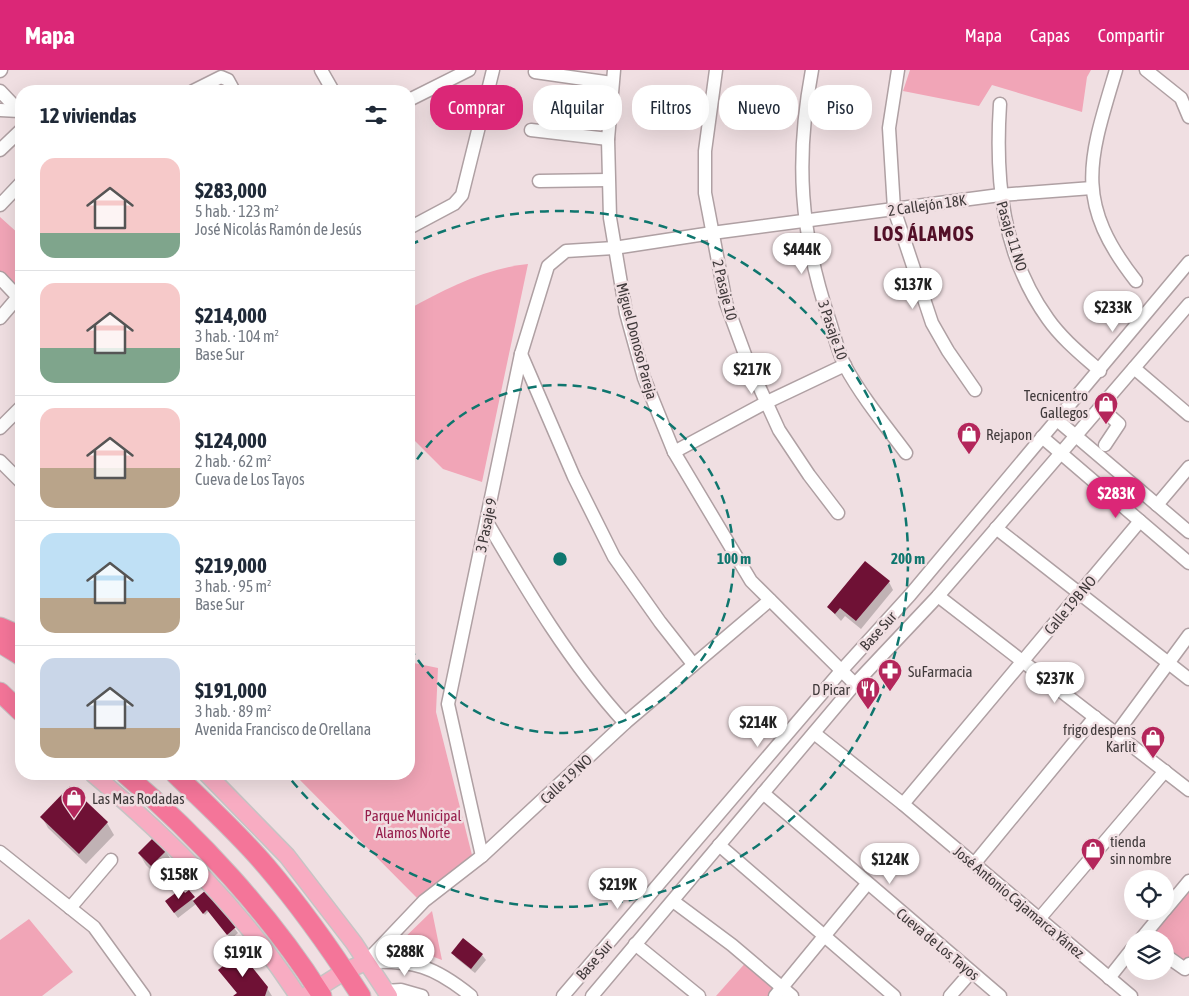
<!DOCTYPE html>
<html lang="es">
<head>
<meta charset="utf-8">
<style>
	:root { --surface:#fff; --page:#f6f6f7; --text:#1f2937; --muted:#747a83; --line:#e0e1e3; --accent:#db2777 }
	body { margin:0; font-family:"Asap Condensed",sans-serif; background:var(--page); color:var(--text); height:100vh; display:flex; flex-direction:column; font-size:19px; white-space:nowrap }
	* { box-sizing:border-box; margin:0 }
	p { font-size:16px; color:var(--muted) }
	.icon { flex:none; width:28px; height:28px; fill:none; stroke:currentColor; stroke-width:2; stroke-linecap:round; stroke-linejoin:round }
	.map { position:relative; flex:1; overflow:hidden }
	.sheet { position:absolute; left:15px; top:15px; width:400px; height:695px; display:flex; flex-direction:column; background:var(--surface); border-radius:20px; box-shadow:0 5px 20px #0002 }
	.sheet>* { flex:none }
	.banner { position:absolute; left:430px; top:15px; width:475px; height:45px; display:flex; gap:10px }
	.tools { position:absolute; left:1124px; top:800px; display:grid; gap:10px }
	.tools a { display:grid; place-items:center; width:50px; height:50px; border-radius:50%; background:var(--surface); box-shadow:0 5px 20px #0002; font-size:25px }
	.price { position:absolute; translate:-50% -42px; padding:0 11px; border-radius:18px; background:#fff; color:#222; font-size:16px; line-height:32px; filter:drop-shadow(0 1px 2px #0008) }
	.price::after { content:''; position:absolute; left:50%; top:30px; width:15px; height:11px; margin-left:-8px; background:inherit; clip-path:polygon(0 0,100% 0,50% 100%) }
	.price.on { background:var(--accent); color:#fff }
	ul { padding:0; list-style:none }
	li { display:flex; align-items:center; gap:15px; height:125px; padding:0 25px }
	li+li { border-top:1px solid var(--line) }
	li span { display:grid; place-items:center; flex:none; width:140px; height:100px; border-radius:15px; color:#555 }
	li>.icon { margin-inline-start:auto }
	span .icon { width:60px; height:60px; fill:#fffc; stroke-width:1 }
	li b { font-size:21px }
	h2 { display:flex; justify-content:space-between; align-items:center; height:60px; padding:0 25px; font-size:21px }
	.chip { padding:0 18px; border-radius:20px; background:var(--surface); box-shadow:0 5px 20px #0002; font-size:18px; line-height:45px }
	.chip.on { background:var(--accent); color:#fff }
	header { display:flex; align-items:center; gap:30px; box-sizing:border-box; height:70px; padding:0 25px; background:var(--accent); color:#fff }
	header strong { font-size:24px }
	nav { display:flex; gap:28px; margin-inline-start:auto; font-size:18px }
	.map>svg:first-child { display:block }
	.green { fill:#f1a5b7 }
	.shadow { fill:#0003 }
	.building { fill:#6f1135 }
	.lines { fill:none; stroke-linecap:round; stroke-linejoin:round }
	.minor-casing { stroke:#afa0a3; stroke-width:15 }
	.major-casing { stroke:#c6c4c4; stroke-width:19 }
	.highway-casing { stroke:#c6c4c4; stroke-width:21 }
	.minor { stroke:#fff; stroke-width:12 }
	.major { stroke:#f8acc2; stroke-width:16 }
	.highway { stroke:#f47599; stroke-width:19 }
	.ring { fill:none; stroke:#0f766e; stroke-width:2.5; stroke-dasharray:9 6 }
	.labels { text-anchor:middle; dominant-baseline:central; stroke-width:5; stroke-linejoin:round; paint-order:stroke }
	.street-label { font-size:15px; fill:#403a3b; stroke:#f0dfe2 }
	.poi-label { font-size:15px; fill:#403a3b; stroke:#f0dfe2; text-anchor:start }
	.park-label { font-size:15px; fill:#961d4b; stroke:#f0dfe2 }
	.district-label { font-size:20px; font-weight:bold; letter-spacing:1px; fill:#520f27; stroke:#f0dfe2 }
	.centre { fill:#0f766e; stroke:#f0dfe2; stroke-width:2.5 }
	.ring-label { font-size:15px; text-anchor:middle; font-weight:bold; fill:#0f766e; stroke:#f0dfe2; stroke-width:5; stroke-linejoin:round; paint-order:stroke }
</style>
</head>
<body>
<header>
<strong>Mapa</strong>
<nav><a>Mapa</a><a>Capas</a><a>Compartir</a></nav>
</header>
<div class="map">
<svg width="1189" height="926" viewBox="0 0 1189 926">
	<rect width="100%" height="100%" fill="#f0dfe2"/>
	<!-- green -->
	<g class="green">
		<polygon points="910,0 1091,0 1087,7 1082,42 992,15 979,36 903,21"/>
		<polygon points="0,147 20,165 21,164 21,222 0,201"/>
		<path d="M528,194L482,412L443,399L409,365V239C445,219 486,198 528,194Z"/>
		<polygon points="409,592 438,598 436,642 472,785 417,828 294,704 409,704"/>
		<polygon points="1189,816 1189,889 1183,895 1165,881 1165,869 1150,869 1147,866"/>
		<polygon points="432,841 442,890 415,880 394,878"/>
		<polygon points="29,849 73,902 42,926 0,926 0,870"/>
		<polygon points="748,890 777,916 769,926 716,926"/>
	</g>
	<!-- shadow -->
	<g class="shadow">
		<polygon points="889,512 893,520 861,559 845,546 841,551 828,537"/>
		<polygon points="70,717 107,753 114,765 86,794 48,758 42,747"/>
		<polygon points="166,781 172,792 158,807 146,795 139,783"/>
		<polygon points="206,822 238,863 231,869 209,841 205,845 196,834 178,848 170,837 185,824 195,831"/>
		<polygon points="464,869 482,885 486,890 475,903 456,888 453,883"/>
		<polygon points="220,900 267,918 272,926 235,926 238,924"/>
	</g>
	<!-- building -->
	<g class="building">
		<polygon points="865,491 890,511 856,551 840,538 835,544 827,537"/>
		<polygon points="70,716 108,752 79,784 40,747"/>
		<polygon points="154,767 167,780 151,796 138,783"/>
		<polygon points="182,818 185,823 189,820 195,827 174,843 165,831"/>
		<polygon points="206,820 236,857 227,865 207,840 203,844 193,831"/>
		<polygon points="463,868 483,884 471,899 451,883"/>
		<polygon points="240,882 268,917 265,926 233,926 237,923 218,900"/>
	</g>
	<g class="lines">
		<defs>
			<g id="minor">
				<polyline points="321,0 333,21"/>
				<polyline points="614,0 608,69 610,148 626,243 644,308 674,382 751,511 855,614"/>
				<polyline points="716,0 705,81 705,123 726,233 747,290 779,360 809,405 838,443"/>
				<path d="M812,0C795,90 800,162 829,249C834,264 838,282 845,296C862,327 885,355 906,383"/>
				<polyline points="898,0 889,58 894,139 932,253 948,281 975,320"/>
				<path d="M1116,0C1089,90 1073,131 1136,211"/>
				<polyline points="1146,0 1181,28 1189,47"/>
				<polyline points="0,1 1,0"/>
				<polyline points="535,2 612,13"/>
				<polyline points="0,21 21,43"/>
				<polyline points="193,21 221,7 228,10 234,21"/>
				<polyline points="409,30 469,0"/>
				<path d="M1000,34C995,110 1002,185 1048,249C1062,269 1082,285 1100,301"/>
				<polyline points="0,40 19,41"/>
				<polyline points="531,60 608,69"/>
				<polyline points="0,80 21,60"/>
				<polyline points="539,111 608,110"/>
				<polyline points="0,135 21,113"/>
				<polyline points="409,158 454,134 462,125 493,0"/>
				<polyline points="0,208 18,227 0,248"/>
				<polyline points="521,284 574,407 614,487 660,552 693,594"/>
				<polyline points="1134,298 1189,345"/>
				<polyline points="1100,337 1119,354 1105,375"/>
				<polyline points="1057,350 1189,462"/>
				<polyline points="0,358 21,337"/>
				<polyline points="1042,367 1189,493"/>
				<polyline points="674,382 765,333 845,295"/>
				<polyline points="0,391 21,412"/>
				<polyline points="1157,435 1189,397"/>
				<path d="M487,452C528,522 570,593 625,653"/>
				<polyline points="996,458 1189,609"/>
				<polyline points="938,526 1189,720"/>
				<polyline points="814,663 903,734 1131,926"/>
				<polyline points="1116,664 1189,565"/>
				<polyline points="763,723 1000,926"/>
				<polyline points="903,734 1140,451"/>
				<polyline points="719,775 894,926"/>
				<polyline points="0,782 94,857 144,926"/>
				<polyline points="482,786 448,634 521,284 548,196 566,181 614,178 712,163 1000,125 1092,118"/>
				<polyline points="974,794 1095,647"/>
				<polyline points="673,831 732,875 792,926"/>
				<polyline points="70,838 111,790"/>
				<polyline points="1165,840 1189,811"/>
				<polyline points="1039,849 1165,701"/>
				<polyline points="1141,869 1164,841"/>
				<polyline points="635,874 699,926"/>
				<polyline points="1165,885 1185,899 1189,894"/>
				<polyline points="366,892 424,831 482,786 625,653 770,530"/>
				<path d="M366,892C414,890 434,896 471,926"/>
				<polyline points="1109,908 1132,879"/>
				<polyline points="385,921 401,920 422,926"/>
				<polyline points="563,926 841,601 910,525 1189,192"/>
				<polyline points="592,926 855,614 938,526 1189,234"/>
				<polyline points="775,926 867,814"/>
				<polyline points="950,926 971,902"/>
			</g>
			<g id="major">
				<path d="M93,704C170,769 243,841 298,926"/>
				<polyline points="207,704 287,786 354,873 389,926"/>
				<polyline points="307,925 345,901 366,892"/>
			</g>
			<g id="highway">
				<polyline points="0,557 21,566"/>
				<polyline points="0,573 21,586"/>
				<polyline points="0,622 21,642"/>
				<path d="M125,704C199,767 270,844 322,926"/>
				<path d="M175,704C206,734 238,763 266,796C301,837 332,881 361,926"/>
			</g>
		</defs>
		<!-- minor casing -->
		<use href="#minor" class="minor-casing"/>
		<!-- major casing -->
		<use href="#major" class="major-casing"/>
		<!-- highway casing -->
		<use href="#highway" class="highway-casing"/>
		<!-- minor -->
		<use href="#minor" class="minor"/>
		<!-- major -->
		<use href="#major" class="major"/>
		<!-- highway -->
		<use href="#highway" class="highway"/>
	</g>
	<!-- distance rings -->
	<g class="ring">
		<path d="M409 402A174 174 0 1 1 409 576"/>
		<path d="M410 175A348 348 0 1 1 288 706"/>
	</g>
	<!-- icons -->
	<defs>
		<symbol id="shop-pin" viewBox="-11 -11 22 30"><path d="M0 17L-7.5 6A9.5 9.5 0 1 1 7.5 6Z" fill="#b4265b" stroke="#f0dfe2"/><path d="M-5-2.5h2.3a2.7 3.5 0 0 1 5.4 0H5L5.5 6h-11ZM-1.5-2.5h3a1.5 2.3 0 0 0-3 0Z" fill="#fff"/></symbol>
		<symbol id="pharmacy-pin" viewBox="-11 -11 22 30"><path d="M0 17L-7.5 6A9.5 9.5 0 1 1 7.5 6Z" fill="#b4265b" stroke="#f0dfe2"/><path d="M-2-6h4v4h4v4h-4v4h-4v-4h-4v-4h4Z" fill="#fff"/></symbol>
		<symbol id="restaurant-pin" viewBox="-11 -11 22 30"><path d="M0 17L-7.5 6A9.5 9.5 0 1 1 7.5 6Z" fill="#b4265b" stroke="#f0dfe2"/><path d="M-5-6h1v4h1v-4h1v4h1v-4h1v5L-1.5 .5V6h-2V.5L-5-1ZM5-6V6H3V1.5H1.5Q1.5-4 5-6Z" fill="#fff"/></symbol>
	</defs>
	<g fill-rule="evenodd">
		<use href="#shop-pin" x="1092" y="320" width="28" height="38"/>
		<use href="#shop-pin" x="955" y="350" width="28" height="38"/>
		<use href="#pharmacy-pin" x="876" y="587" width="28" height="38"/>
		<use href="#restaurant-pin" x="854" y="605" width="28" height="38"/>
		<use href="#shop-pin" x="1139" y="654" width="28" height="38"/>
		<use href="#shop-pin" x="60" y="714" width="28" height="38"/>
		<use href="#shop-pin" x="1079" y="766" width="28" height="38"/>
	</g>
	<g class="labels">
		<!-- street labels -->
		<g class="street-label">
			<text transform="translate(927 135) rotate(-8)">2 Callejón 18K</text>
			<text transform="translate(1012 166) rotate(73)">Pasaje 11 NO</text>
			<text transform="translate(725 220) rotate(76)">2 Pasaje 10</text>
			<text transform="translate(833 260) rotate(71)">3 Pasaje 10</text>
			<text transform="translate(637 271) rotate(75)">Miguel Donoso Pareja</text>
			<text transform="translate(486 455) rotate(-78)">3 Pasaje 9</text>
			<text transform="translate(1070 535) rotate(-50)">Calle 19B NO</text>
			<text transform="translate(878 561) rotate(-48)">Base Sur</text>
			<text transform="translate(566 709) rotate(-43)">Calle 19 NO</text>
			<text transform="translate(1019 832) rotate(40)">José Antonio Cajamarca Yánez</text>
			<text transform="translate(938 874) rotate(40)">Cueva de Los Tayos</text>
			<text transform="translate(594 890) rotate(-49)">Base Sur</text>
		</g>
		<!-- poi labels -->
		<g class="poi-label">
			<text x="1088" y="325" text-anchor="end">Tecnicentro<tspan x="1088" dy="17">Gallegos</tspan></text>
			<text x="986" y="364">Rejapon</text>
			<text x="908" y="601">SuFarmacia</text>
			<text x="850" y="619" text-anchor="end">D Picar</text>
			<text x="1136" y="659" text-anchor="end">frigo despens<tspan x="1136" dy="17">Karlit</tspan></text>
			<text x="92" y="728">Las Mas Rodadas</text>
			<text x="1110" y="771">tienda<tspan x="1110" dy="17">sin nombre</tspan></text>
		</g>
		<!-- park labels -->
		<g class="park-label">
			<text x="413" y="745">Parque Municipal<tspan x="413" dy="17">Alamos Norte</tspan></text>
		</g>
		<!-- district labels -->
		<g class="district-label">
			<text x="924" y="163">LOS ÁLAMOS</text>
		</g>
	</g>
	<circle cx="560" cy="489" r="8" class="centre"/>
	<g class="ring-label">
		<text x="734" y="494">100 m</text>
		<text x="908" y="494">200 m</text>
	</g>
</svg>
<div class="tools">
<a><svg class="icon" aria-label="locate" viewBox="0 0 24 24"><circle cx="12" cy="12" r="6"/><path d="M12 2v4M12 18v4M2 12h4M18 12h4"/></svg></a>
<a><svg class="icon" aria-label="layers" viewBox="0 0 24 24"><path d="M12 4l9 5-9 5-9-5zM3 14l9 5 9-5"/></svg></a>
</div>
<b class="price" style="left:802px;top:205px">$444K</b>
<b class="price" style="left:913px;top:240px">$137K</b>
<b class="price" style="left:1113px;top:263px">$233K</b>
<b class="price" style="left:752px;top:325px">$217K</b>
<b class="price on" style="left:1116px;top:449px">$283K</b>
<b class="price" style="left:1055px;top:634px">$237K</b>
<b class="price" style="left:758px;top:678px">$214K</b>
<b class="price" style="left:890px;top:815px">$124K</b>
<b class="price" style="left:179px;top:830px">$158K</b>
<b class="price" style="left:618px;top:840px">$219K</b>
<b class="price" style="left:405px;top:907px">$288K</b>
<b class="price" style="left:243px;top:908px">$191K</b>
<div class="banner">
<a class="chip on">Comprar</a>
<a class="chip">Alquilar</a>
<a class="chip">Filtros</a>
<a class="chip">Nuevo</a>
<a class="chip">Piso</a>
</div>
<section class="sheet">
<h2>12 viviendas<svg class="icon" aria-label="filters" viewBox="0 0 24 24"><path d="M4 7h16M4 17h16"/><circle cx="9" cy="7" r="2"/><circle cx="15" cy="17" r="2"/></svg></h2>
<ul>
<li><span style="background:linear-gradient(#f6c9c9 75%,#7fa58c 0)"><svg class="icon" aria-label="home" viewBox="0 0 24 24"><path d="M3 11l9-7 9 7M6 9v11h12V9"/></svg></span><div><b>$283,000</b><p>5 hab. · 123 m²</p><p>José Nicolás Ramón de Jesús</p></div></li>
<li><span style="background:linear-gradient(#f6c9c9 65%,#7fa58c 0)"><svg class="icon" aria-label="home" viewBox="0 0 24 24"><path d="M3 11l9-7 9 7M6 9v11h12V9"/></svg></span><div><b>$214,000</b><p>3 hab. · 104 m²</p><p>Base Sur</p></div></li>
<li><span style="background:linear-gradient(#f6c9c9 60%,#b9a48a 0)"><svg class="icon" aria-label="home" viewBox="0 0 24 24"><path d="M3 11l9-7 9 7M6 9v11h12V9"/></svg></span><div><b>$124,000</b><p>2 hab. · 62 m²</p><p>Cueva de Los Tayos</p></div></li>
<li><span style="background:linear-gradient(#bfe0f5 65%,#b9a48a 0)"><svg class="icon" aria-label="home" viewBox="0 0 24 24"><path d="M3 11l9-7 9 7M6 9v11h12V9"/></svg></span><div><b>$219,000</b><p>3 hab. · 95 m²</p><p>Base Sur</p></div></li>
<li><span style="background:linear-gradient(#c9d6e8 70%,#b9a48a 0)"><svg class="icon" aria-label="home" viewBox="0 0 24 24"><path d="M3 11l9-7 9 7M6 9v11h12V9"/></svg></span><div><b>$191,000</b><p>3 hab. · 89 m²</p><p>Avenida Francisco de Orellana</p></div></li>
</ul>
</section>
</div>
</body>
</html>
